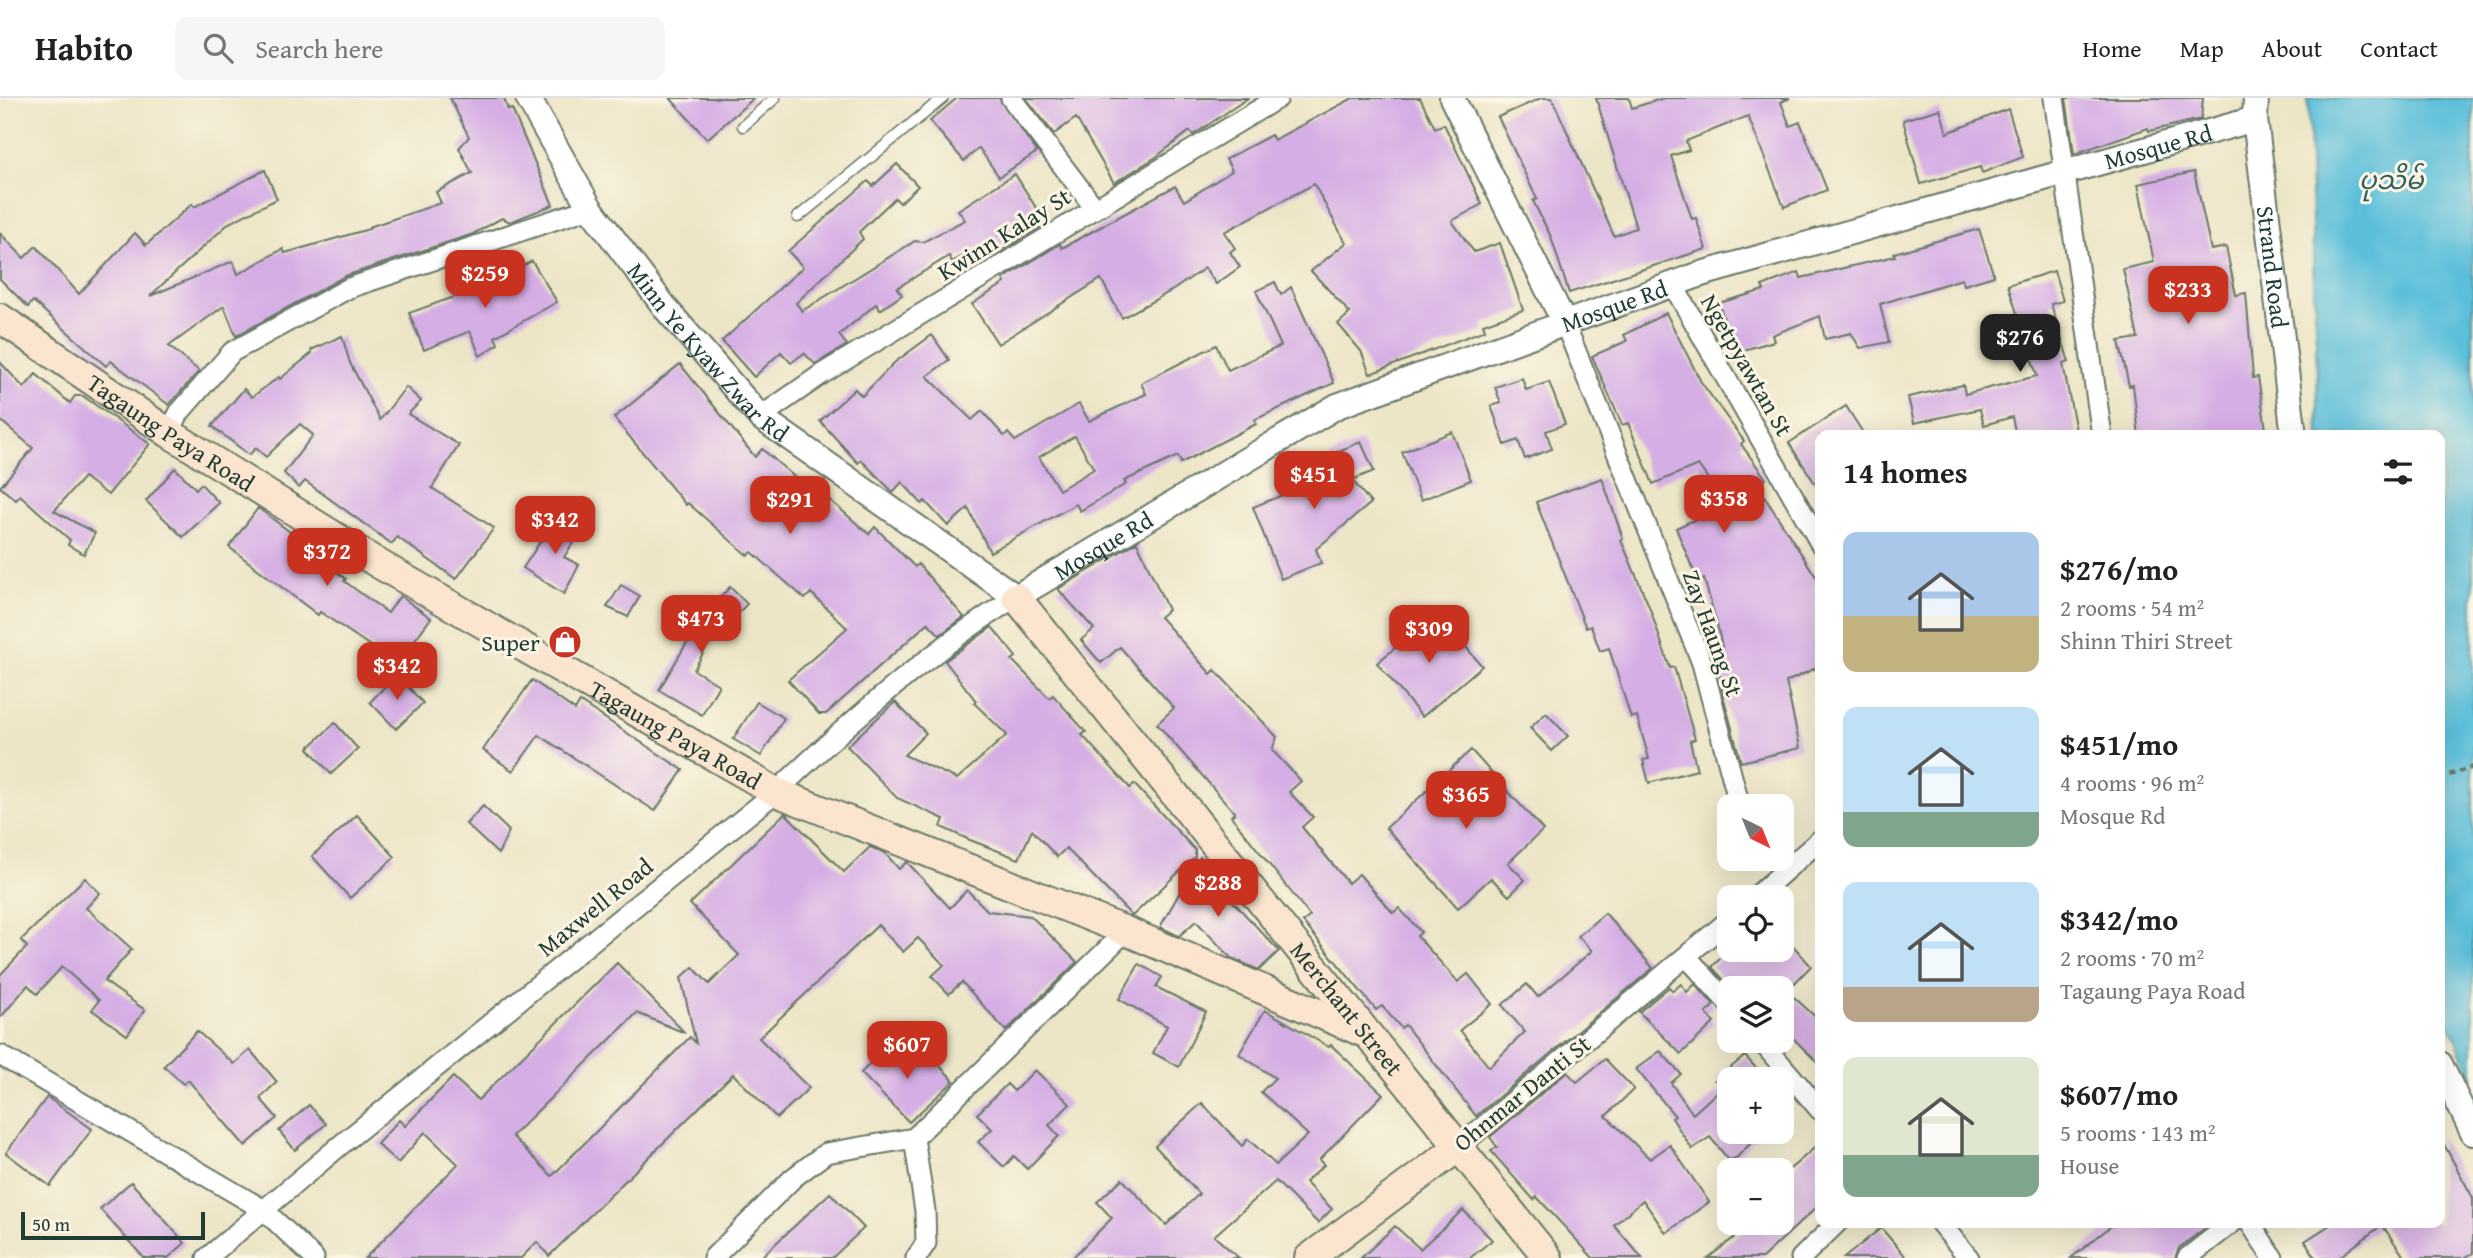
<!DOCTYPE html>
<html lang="en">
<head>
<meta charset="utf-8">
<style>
	:root { --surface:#fff; --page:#f6f6f6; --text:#222; --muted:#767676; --line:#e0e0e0; --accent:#c8321e }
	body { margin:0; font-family:"Gentium Book Plus","Noto Sans Myanmar",serif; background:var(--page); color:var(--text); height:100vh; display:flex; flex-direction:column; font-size:26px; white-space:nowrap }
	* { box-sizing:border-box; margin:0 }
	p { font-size:23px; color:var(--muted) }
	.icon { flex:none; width:38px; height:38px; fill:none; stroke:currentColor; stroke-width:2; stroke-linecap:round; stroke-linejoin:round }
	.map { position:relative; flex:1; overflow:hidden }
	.drawer { position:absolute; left:1815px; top:332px; width:630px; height:798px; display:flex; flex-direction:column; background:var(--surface); border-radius:14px; box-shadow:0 7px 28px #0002 }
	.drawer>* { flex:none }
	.needle { width:46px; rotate:137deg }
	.tools { position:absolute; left:1717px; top:696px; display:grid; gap:14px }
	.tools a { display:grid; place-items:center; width:77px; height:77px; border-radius:14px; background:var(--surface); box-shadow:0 7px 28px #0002; font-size:35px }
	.scale { position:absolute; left:21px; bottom:18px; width:184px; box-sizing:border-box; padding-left:7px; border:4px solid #1f3d34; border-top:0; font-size:19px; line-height:24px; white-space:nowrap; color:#1f3d34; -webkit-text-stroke:5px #fcf5e5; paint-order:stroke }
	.price { position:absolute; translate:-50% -60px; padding:0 16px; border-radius:14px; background:var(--accent); color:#fff; font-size:23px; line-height:46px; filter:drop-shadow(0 2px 4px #0008) }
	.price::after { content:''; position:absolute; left:50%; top:42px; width:21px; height:16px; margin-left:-10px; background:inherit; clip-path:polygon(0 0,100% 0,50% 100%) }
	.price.current { background:#222; color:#fff }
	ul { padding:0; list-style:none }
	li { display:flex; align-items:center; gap:21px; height:175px; padding:0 28px }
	li span { display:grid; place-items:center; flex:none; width:196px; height:140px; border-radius:14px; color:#555 }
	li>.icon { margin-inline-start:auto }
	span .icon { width:84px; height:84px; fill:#fffc; stroke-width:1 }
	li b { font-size:30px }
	h2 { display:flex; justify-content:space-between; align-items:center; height:84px; padding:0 28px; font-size:30px }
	header { display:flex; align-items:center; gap:42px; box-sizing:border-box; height:98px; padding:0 35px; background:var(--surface); border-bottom:2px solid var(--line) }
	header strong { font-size:33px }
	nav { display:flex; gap:38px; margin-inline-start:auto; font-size:24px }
	.search { width:490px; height:63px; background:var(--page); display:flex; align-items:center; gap:18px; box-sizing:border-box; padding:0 24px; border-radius:14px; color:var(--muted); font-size:26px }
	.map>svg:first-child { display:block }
	.water { fill:#5cbfda; stroke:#3e7e87; stroke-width:2 }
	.building { fill:#d5aee5; fill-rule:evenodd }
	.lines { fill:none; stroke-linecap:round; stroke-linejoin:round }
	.service-casing { stroke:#677867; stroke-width:13 }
	.minor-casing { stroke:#677867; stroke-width:23 }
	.tertiary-casing { stroke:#677867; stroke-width:28 }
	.secondary-casing { stroke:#677867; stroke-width:32 }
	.path { stroke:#677867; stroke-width:4.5; stroke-dasharray:5 5; stroke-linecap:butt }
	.service { stroke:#fff; stroke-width:10 }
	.minor { stroke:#fff; stroke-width:19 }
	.tertiary { stroke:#fff; stroke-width:24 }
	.secondary { stroke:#fbe5cf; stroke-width:28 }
	.labels { text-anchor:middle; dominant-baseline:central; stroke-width:6; stroke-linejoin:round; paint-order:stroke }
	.street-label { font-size:24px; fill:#1f3d34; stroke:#fcf5e5 }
	.poi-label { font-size:24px; fill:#1f3d34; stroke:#fcf5e5; text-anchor:end }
	.water-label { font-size:26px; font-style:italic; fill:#2e5e5e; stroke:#fcf5e5 }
</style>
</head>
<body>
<header>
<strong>Habito</strong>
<div class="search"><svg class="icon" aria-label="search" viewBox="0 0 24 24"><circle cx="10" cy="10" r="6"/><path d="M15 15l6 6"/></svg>Search here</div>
<nav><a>Home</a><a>Map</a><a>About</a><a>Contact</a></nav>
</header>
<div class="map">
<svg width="2473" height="1160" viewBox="0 0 2473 1160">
	<rect width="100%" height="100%" fill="#fcf5e5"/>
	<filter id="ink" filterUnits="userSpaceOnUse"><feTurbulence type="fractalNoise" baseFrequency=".0143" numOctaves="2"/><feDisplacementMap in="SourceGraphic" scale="14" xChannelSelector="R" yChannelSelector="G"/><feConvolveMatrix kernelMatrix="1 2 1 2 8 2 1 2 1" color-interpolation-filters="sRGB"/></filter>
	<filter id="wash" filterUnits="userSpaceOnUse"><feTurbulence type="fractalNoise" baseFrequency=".00686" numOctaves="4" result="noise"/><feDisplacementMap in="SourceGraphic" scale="28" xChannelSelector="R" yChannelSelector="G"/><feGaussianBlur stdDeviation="1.57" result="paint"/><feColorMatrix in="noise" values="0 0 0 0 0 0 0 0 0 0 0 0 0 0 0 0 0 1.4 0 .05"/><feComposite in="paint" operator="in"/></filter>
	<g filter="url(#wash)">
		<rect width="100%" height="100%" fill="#ece5c6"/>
		<!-- water -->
		<polygon class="water" points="2308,0 2473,0 2473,981 2440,907 2440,338 2319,338"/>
		<g id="blocks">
			<!-- building -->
			<g class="building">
				<polygon points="450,0 504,0 508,12 512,11 553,107 510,124 502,120 473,136 345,178 236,238 224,208 169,248 199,273 169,307 111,263 106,268 33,203 28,209 0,181 0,135 24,160 36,148 79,196 135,135 146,147 192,106 194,109 265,72 277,101 229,125 150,198 233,163 238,176 283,151 285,155 369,131 369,129 441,105 436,94 472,75 459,50 469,39"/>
				<polygon points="670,0 754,0 707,41"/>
				<polygon points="957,0 999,0 1037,54 999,79 979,50 964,63 930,23"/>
				<polygon points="1026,0 1248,0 1193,37 1190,33 1156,59 1114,85 1076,20 1054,36"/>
				<polygon points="1353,0 1420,0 1435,30 1444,26 1482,106 1452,123 1474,154 1500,145 1523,212 1483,226 1485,232 1370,276 1361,253 1338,226 1350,215 1311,173 1346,145 1314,86 1224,134 1235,150 1230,154 1240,169 1216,186 1205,170 1173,192 1122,220 1101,181 998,246 972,206 1005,185 1003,181 1060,146 1062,150 1175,88 1184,103 1232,73 1226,61 1271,37 1274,42"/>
				<polygon points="1541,0 1552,0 1614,138 1636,130 1596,0 1629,0 1632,10 1664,0 1790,0 1781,4 1790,28 1800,24 1827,92 1784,109 1748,18 1686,43 1689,52 1671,58 1692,121 1696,120 1706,151 1569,195 1551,139 1533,103 1537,101 1498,19"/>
				<polygon points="2066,0 2203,0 2201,21 2149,33 2148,30 2074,56"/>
				<polygon points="1940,11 1947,35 2008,11 2023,59 1982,75 1980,69 1921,86 1903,22"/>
				<polygon points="897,66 918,88 900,105 895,100 859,134 863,141 796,205 802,213 915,143 923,144 965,122 958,112 1015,76 1046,126 989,160 982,148 952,164 949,158 897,190 902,197 880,212 876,206 839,237 847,247 815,266 804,255 791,265 781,254 754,279 722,243 803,169 788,153 868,83 873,88"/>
				<polygon points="2194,74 2211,152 2226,149 2236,197 2246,195 2253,280 2258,279 2267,338 2139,338 2133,287 2129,288 2119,243 2138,240 2123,171 2154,164 2138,86"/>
				<polygon points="1979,131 1994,178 1964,187 1962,181 1880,206 1889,244 1860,250 1851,235 1825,241 1820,218 1772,237 1774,243 1734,255 1719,205 1764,192 1762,188 1799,174 1801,180 1895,158 1894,155"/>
				<polygon points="532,163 557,204 495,239 498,246 480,258 470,233 424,252 409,215 457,198 455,193 491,184"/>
				<polygon points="2054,173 2063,203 2051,206 2069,264 2063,266 2077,338 2016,338 2012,319 1984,327 1980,311 1914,325 1908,299 1963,287 1965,296 2037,278 2008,187"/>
				<path d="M1275,184L1281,197L1291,189L1334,285L1254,322L1256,326L1181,365L1178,358L1124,383L1126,386L1080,413L1076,406L990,454L968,410L948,428L925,403L922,406L902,384L893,394L861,362L858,365L820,323L855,291L862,298L894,265L932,237L949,262L927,278L972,322L982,313L1004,338L1008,335L1015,343L1079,306L1089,323L1146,296L1141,285L1216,247L1228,272L1281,248L1256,193ZM1075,338L1094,371L1059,392L1039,359Z"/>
				<polygon points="1666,215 1701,284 1744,343 1741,346 1766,381 1757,387 1820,485 1820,568 1786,584 1800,650 1741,664 1723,597 1715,551 1722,549 1717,526 1704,481 1698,484 1676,430 1727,407 1698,367 1653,386 1628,325 1622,327 1592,258 1627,243 1624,237"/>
				<polygon points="342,238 350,265 380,322 406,289 421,303 408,316 459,347 432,390 494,430 456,481 397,439 392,446 305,383 299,390 284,375 313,337 300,326 266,359 256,350 249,357 212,328 244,291 252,299 279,279 280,281 312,255 311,252"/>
				<polygon points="0,264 24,290 36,276 70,305 75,298 83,298 150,346 108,397 84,379 54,413 95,435 84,456 68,447 70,442 20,397 16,402 0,389 33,350 0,322"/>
				<polygon points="680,266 755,359 762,351 813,395 817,391 869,436 875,429 915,469 918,466 964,519 940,537 928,525 826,616 819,616 788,582 847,530 811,495 805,501 752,454 748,458 688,405 686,407 614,320"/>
				<polygon points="1522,280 1526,292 1549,284 1565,326 1546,333 1552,351 1525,361 1518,342 1505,347 1491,308 1501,305 1495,289"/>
				<polygon points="1846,308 1865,338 1820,338 1820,393 1789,345"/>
				<polygon points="1452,334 1471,382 1421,402 1402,354"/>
				<polygon points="1361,344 1374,373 1352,382 1371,405 1316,451 1321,465 1281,481 1253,409 1288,395 1338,353"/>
				<polygon points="175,370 196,391 201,386 219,405 183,439 146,403"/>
				<polygon points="1602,380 1623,441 1621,442 1649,508 1670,570 1674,569 1695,641 1690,643 1697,672 1649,685 1643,662 1649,661 1637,618 1631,620 1609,550 1600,553 1591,528 1586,530 1536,404"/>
				<polygon points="258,410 321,457 318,460 346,481 344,483 388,515 400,498 431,520 397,566 320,514 318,517 229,449"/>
				<polygon points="558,417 581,432 564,459 579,467 564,496 523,470"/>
				<polygon points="1137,444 1168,512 1160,519 1211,576 1215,572 1277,639 1272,652 1301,683 1289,694 1313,719 1302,729 1348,785 1359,776 1393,815 1399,810 1421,834 1417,838 1458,884 1468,876 1492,906 1460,932 1489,969 1525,934 1502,907 1527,886 1538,899 1592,853 1578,838 1605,815 1653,870 1476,1018 1405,927 1401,930 1382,908 1376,912 1303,824 1310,818 1231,718 1235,715 1157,626 1174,610 1120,549 1101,565 1081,542 1094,531 1058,491"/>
				<polygon points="621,487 640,498 628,519 607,509"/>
				<polygon points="730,489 747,506 707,548 694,572 719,587 702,617 659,592 704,516"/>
				<polygon points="1437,515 1482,568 1422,619 1377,565"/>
				<polygon points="992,529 1016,559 1012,562 1049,600 1053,597 1086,634 1082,637 1130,690 1134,686 1195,752 1195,759 1132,818 1066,750 1057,759 1032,732 1019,761 970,742 941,729 944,721 897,700 847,648 895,604 926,635 904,657 957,681 1007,637 974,605 976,603 945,563"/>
				<polygon points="397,577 423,605 396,631 370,604"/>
				<polygon points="532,582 575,612 580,604 683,672 655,713 539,637 513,673 483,652"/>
				<polygon points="757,604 784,620 761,658 733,641"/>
				<polygon points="1546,615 1568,638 1552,653 1530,630"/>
				<polygon points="335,625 358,651 331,676 308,650"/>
				<polygon points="1471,652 1543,732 1508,765 1525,782 1509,798 1491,780 1458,810 1386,730"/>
				<polygon points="483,708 509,733 498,756 466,726"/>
				<polygon points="785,715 844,774 870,749 885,755 899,771 907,764 950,810 967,792 988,813 1031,818 1077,864 1006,933 962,884 949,896 932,878 944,867 918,840 903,854 878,827 759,940 809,990 777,1020 733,976 549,1158 537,1144 521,1160 365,1160 458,1066 425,1034 398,1065 377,1046 399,1022 405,1028 453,979 478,1002 617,865 685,935 637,915 512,1038 552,1078 690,939 696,945 681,880 693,869 709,886 739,857 690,806"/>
				<polygon points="357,717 395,759 350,800 312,758"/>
				<polygon points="1200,759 1229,793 1226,796 1279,853 1259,872 1231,860 1196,823 1179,838 1160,829"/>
				<polygon points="85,780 100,795 86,810 132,851 104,883 145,912 127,937 92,912 99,902 62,869 37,896 28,887 0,920 0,877 27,849 21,842"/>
				<polygon points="1782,835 1811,868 1789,891 1785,891 1820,923 1820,967 1782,929 1782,891 1732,891 1712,869 1728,852 1782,852"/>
				<polygon points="1139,866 1162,879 1156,889 1206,914 1179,969 1153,955 1167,928 1119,901"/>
				<polygon points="1681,886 1687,894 1695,886 1714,907 1706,915 1714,925 1681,956 1639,914 1669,889 1673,893"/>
				<polygon points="1265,912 1329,949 1331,947 1383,996 1319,1062 1324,1067 1305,1084 1332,1111 1318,1125 1276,1083 1214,1138 1239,1160 1072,1160 1112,1120 1097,1104 1122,1081 1166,1127 1199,1096 1155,1048 1202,1005 1242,1048 1248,1041 1276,1067 1308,1037 1261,994 1275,980 1239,956"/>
				<polygon points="197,933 234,966 250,952 277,984 260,1000 277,1020 245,1048 188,982 183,986 164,968"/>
				<polygon points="890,945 914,968 928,955 954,983 909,1024 861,975"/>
				<polygon points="1660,953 1681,976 1671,985 1693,1016 1729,983 1729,1034 1762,1034 1736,1060 1729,1062 1710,1039 1692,1051 1672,1020 1675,1018 1636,971"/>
				<polygon points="1745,958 1767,982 1715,982"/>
				<polygon points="1605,961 1634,991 1606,1018 1650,1061 1670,1047 1709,1104 1666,1135 1643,1102 1614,1127 1642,1160 1593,1160 1537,1099 1534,1102 1491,1053 1497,1049 1490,1039 1567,974 1577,984"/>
				<polygon points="1035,972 1070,1006 1049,1027 1059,1038 1027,1071 1014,1058 1004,1069 978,1044 992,1031 977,1016 1007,986 1014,993"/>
				<polygon points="47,999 92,1031 50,1088 6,1055"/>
				<polygon points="309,1007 326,1026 295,1052 279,1033"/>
				<polygon points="2440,1039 2473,1100 2473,1155 2464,1160 2405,1160 2382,1127 2338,1160 2316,1160 2305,1143 2333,1125 2440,1125"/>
				<polygon points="1820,1045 1820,1106 1762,1160 1708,1160 1753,1125 1782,1125 1782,1078"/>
				<polygon points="131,1084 185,1145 168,1160 144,1160 100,1111"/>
				<polygon points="830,1095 864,1130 832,1160 760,1160"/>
				<polygon points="1463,1112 1492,1142 1470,1160 1361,1160 1395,1128 1420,1151"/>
				<polygon points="2115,1125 2212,1125 2179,1150 2175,1160 2071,1160"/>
				<polygon points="1881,1130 1907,1160 1844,1160"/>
			</g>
		</g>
	</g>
	<g filter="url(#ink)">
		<use href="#blocks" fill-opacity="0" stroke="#677867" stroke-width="2"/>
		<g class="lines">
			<defs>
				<g id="service">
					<polyline points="743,28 775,0"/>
					<polyline points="798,119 943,0"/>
				</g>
				<g id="minor">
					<polyline points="1011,0 1094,109"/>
					<polyline points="2054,0 2102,338"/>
					<polyline points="1673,187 1820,445"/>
					<polyline points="1565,226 1702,565 1740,709"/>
					<polyline points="760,319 822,276 1278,0"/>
					<polyline points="169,335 179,315 232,254 349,190 590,110"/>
					<polyline points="1754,800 1820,742"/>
					<polyline points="1687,859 1729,906"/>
					<polyline points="1761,943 1820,1012"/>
					<polyline points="0,957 264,1112 314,1160"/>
					<polyline points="914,1040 925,1113 926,1145 916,1160"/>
					<polyline points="1460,1048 1729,822"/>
					<polyline points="1940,1125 1969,1160"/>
					<polyline points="2250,1125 2273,1160"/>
					<path d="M207,1160L343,1045L776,694C846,627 933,550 1016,499"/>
					<polyline points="713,1160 793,1080 826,1055 914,1040 1126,833"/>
					<polyline points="1801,1160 1837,1125"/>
					<polyline points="2187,1160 2232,1125"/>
				</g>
				<g id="tertiary">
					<path id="s1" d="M528,0L590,110L667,212L760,319L1016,499L1337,308L1701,176L2255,21"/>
					<polyline points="1452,0 1565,226"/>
					<path id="s2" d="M2256,0L2255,21L2294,338"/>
					<polyline points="2440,966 2473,1035"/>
				</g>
				<g id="secondary">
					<path id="s3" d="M0,220L169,335L379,466L776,694L1126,833L1367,936"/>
					<path id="s4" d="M1016,499L1548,1160"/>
					<polyline points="1309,1160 1460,1048"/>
				</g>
			</defs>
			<!-- service casing -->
			<use href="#service" class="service-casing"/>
			<!-- minor casing -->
			<use href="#minor" class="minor-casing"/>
			<!-- tertiary casing -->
			<use href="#tertiary" class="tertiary-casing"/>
			<!-- secondary casing -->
			<use href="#secondary" class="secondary-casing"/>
			<!-- path -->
			<polyline class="path" points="2440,680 2473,669"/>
			<!-- service -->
			<use href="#service" class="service"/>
			<!-- minor -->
			<use href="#minor" class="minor"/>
			<!-- tertiary -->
			<use href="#tertiary" class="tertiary"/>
			<!-- secondary -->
			<use href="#secondary" class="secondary"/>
		</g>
	</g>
	<!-- icons -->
	<defs>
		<symbol id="shop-disc" viewBox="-11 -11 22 22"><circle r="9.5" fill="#c8321e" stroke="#fcf5e5"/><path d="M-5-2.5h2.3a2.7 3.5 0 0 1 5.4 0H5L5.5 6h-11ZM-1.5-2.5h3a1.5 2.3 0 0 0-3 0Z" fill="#fff"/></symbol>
	</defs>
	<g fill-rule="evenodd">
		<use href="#shop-disc" x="546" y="525" width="38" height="38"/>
	</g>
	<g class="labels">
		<!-- street labels -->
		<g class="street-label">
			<text stroke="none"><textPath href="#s1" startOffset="1944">Mosque Rd</textPath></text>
			<text transform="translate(1004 136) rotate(-32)">Kwinn Kalay St</text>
			<text stroke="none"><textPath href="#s2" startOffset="170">Strand Road</textPath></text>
			<text stroke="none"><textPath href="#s1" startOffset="1377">Mosque Rd</textPath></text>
			<text stroke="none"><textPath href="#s1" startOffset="313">Minn Ye Kyaw Zwar Rd</textPath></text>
			<text transform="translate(1747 267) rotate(60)">Ngetpyawtan St</text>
			<text stroke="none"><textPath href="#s3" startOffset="206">Tagaung Paya Road</textPath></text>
			<text stroke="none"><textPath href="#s1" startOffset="810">Mosque Rd</textPath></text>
			<text transform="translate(1713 535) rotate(70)">Zay Haung St</text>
			<text stroke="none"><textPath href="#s3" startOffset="794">Tagaung Paya Road</textPath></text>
			<text transform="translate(595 809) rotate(-39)">Maxwell Road</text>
			<text stroke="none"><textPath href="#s4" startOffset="528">Merchant Street</textPath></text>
			<text transform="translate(1522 995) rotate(-39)">Ohnmar Danti St</text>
		</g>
		<!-- poi labels -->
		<g class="poi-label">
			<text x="540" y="544">Super</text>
		</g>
		<!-- water labels -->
		<g class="water-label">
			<text x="2391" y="81">ပုသိမ်</text>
		</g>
	</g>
</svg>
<div class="tools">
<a><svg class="needle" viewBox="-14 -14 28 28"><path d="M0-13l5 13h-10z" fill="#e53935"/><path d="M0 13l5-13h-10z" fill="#767676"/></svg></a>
<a><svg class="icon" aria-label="locate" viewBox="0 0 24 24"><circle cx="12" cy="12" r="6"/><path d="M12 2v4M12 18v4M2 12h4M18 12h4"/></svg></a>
<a><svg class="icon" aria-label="layers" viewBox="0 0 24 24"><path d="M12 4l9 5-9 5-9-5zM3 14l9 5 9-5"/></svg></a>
<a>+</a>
<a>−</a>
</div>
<div class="scale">50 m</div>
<b class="price" style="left:485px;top:212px">$259</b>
<b class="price" style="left:2188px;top:228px">$233</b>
<b class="price current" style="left:2020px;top:276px">$276</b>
<b class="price" style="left:1314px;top:413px">$451</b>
<b class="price" style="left:1724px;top:437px">$358</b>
<b class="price" style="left:790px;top:438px">$291</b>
<b class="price" style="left:555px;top:458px">$342</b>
<b class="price" style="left:327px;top:490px">$372</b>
<b class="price" style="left:701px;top:557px">$473</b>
<b class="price" style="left:1429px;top:567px">$309</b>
<b class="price" style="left:397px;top:604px">$342</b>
<b class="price" style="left:1466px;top:733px">$365</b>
<b class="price" style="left:1218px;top:821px">$288</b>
<b class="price" style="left:907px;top:983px">$607</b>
<section class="drawer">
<h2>14 homes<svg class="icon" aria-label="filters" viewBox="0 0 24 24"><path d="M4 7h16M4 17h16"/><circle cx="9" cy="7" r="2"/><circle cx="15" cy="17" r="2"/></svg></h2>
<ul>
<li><span style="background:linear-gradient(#a9c7e8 60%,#c2b280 0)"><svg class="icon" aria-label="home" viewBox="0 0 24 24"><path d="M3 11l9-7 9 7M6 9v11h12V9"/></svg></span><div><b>$276/mo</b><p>2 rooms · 54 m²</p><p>Shinn Thiri Street</p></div></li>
<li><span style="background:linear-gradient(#bfe0f5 75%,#7fa58c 0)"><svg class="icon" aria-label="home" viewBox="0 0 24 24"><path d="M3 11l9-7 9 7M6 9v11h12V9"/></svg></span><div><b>$451/mo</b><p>4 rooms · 96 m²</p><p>Mosque Rd</p></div></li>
<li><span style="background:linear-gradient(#bfe0f5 75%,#b9a48a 0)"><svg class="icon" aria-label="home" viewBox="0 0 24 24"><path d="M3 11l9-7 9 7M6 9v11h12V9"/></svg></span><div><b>$342/mo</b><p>2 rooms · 70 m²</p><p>Tagaung Paya Road</p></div></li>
<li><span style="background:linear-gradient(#dfe7d0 70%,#7fa58c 0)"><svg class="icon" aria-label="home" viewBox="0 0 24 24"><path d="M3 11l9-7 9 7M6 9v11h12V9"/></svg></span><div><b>$607/mo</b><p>5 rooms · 143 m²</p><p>House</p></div></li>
</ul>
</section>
</div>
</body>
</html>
